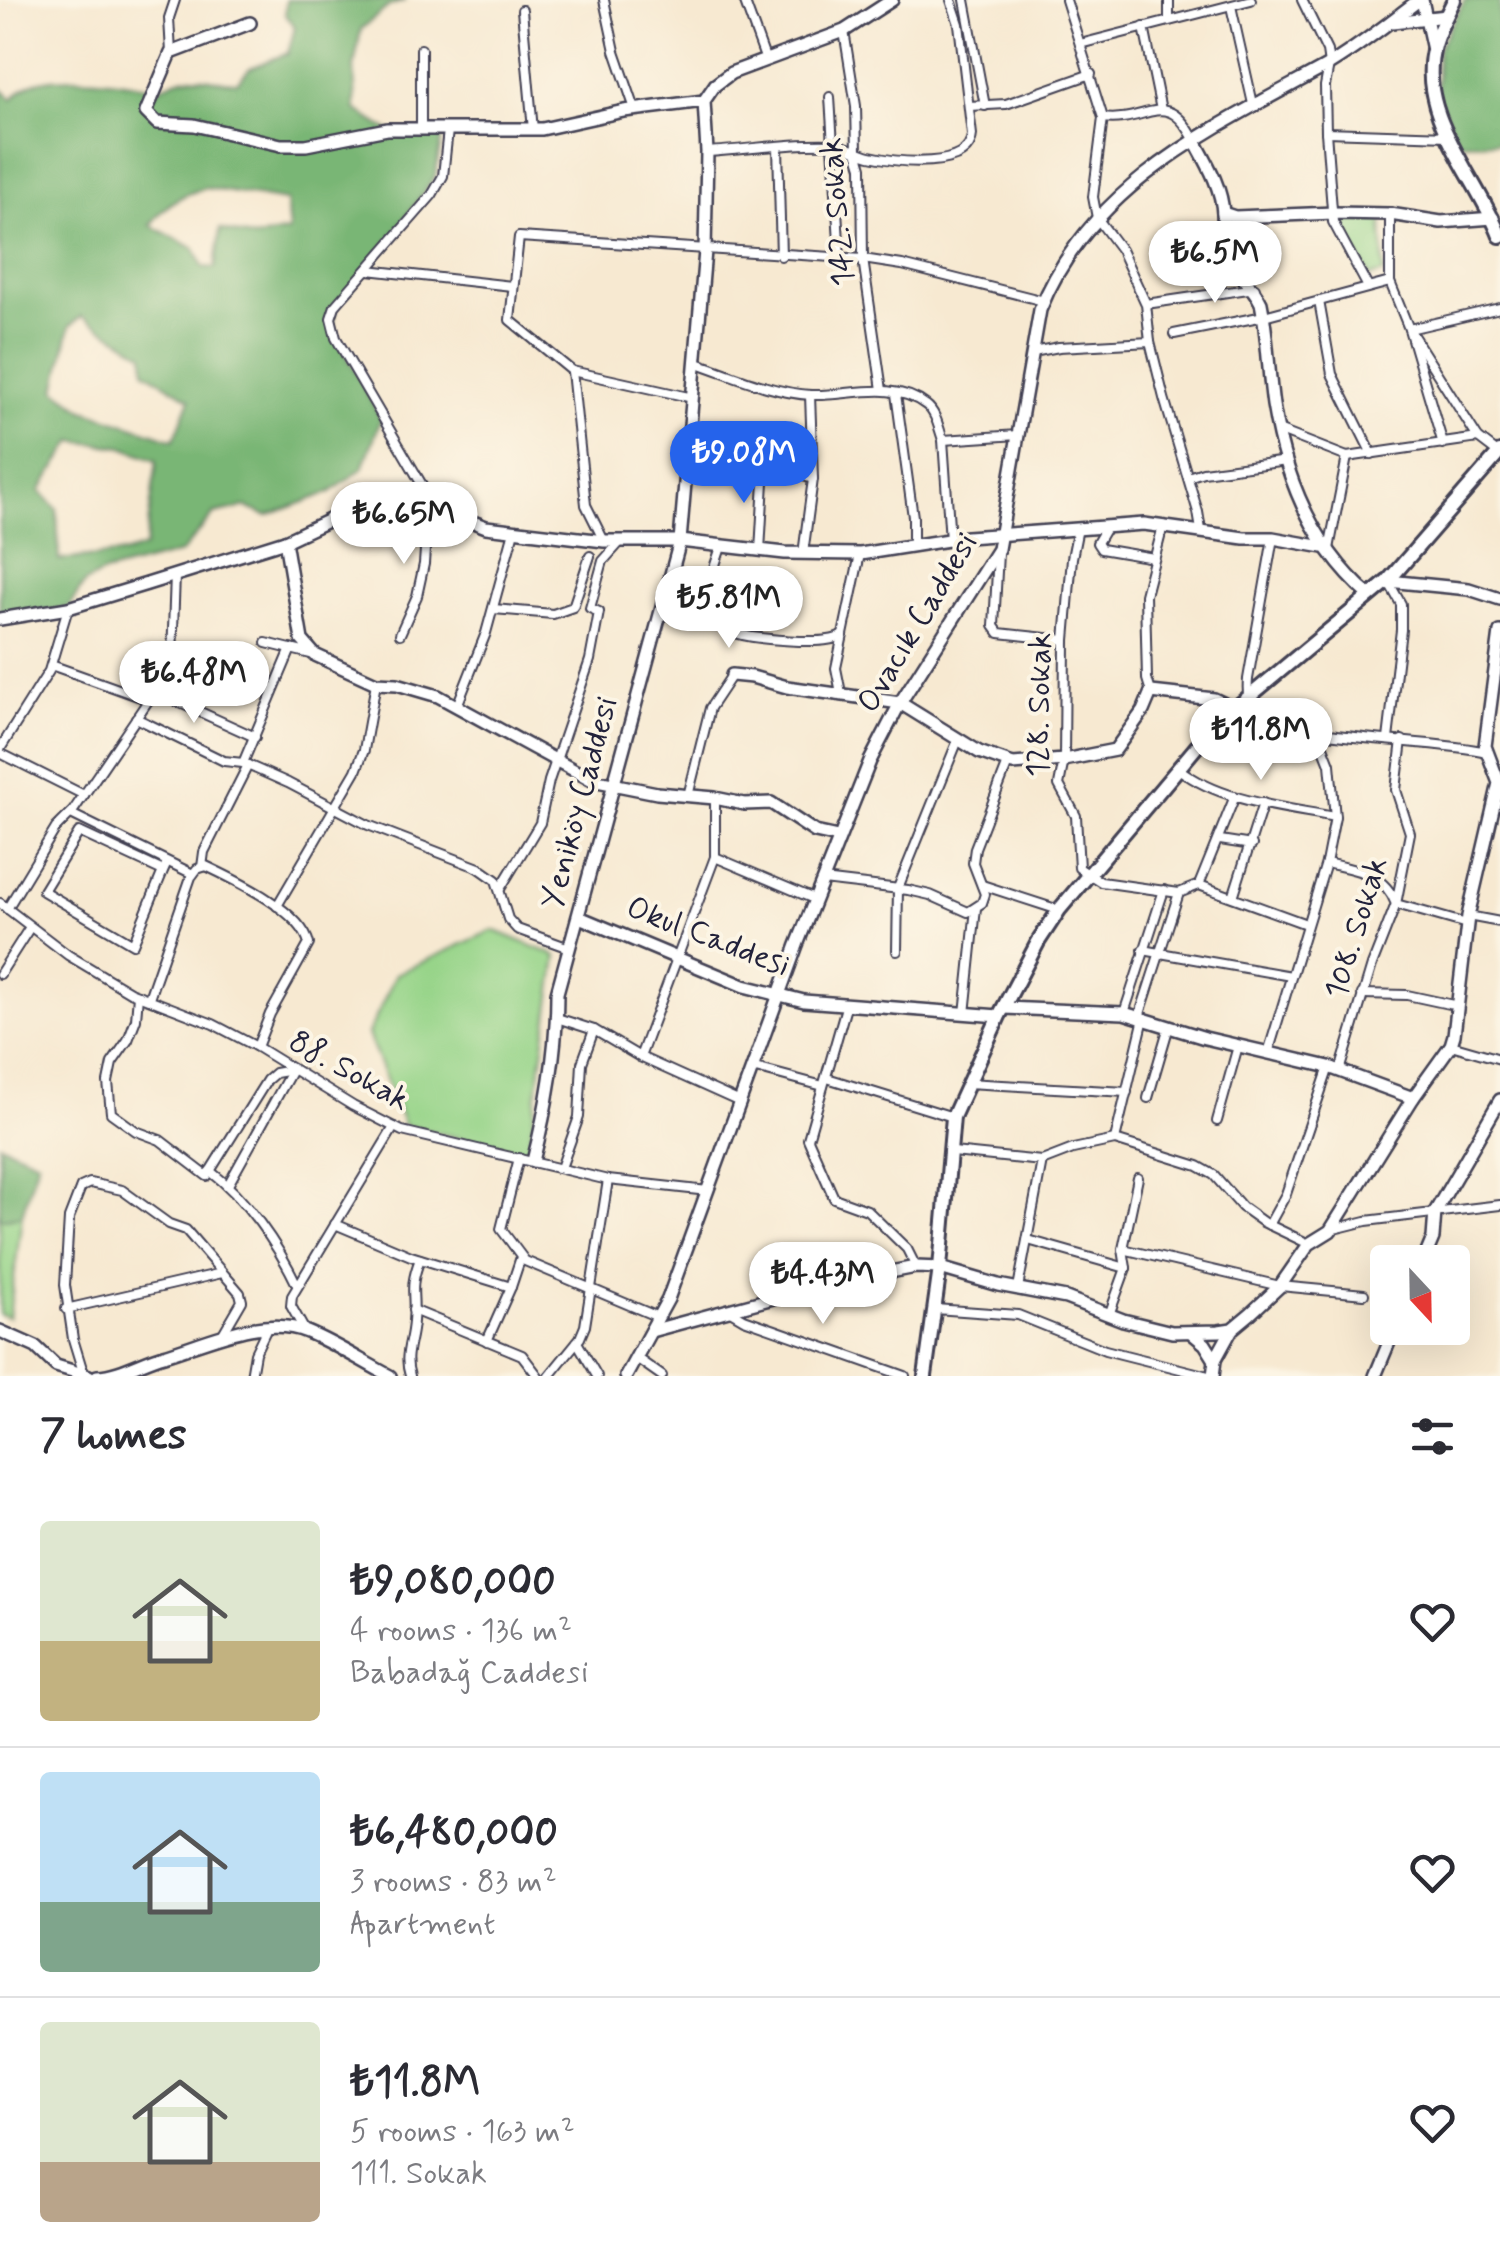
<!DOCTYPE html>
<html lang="en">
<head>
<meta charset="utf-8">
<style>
	:root { --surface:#fff; --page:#f2f2f3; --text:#2b2b33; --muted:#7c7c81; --line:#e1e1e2; --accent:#2563eb }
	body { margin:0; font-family:Mynerve,sans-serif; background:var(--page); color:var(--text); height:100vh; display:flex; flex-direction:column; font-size:38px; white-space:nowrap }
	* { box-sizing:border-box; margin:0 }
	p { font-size:32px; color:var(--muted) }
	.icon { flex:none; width:55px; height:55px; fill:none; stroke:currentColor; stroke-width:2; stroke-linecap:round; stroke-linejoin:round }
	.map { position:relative; height:1376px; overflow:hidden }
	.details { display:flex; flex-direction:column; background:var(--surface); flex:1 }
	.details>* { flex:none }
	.needle { width:65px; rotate:158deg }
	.tools { position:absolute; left:1370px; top:1245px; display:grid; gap:20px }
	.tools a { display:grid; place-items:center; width:100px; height:100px; border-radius:10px; background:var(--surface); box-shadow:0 10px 40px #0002; font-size:50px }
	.price { position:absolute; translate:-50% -85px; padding:0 22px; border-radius:35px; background:#fff; color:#222; font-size:32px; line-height:65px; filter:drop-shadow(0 2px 5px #0008) }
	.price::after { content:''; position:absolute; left:50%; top:60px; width:30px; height:22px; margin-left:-15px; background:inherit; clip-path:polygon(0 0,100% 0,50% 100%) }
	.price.current { background:var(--accent); color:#fff }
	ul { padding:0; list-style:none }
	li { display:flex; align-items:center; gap:30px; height:250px; padding:0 40px }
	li+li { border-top:2px solid var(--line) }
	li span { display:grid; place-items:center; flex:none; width:280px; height:200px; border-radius:10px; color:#555 }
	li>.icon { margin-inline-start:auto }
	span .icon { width:120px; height:120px; fill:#fffc; stroke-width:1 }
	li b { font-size:42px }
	h2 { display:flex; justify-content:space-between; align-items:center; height:120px; padding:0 40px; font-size:42px }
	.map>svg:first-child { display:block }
	.green { fill:#97d489; stroke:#5c7b62; stroke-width:2.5 }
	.forest { fill:#79b675; stroke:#4e6c58; stroke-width:2.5; fill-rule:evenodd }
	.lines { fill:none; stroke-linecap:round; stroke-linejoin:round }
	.street-casing { stroke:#424052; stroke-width:12 }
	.secondary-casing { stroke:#424052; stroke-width:16 }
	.primary-casing { stroke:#424052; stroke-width:18 }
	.street { stroke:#fff; stroke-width:8 }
	.secondary { stroke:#fff; stroke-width:11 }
	.primary { stroke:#fff; stroke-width:12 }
	.labels { text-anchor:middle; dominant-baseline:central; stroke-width:8; stroke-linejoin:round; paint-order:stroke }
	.street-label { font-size:32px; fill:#22223b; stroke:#fcf5e5 }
</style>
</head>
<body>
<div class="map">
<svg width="1500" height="1376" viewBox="0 0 1500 1376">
	<rect width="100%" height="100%" fill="#fcf5e5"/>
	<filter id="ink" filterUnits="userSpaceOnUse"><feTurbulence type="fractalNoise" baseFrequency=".01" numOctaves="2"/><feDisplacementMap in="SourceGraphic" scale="20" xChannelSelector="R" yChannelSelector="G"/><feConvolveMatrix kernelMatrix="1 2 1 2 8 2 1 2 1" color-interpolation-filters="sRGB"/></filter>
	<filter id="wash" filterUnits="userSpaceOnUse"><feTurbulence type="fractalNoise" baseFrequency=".0048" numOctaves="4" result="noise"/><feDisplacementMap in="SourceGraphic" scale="40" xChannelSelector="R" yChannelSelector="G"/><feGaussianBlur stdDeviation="2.25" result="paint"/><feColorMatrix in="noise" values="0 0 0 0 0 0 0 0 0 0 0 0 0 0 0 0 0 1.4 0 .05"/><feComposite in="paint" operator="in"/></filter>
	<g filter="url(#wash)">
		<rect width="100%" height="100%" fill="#f7e9d1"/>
		<!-- green -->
		<g class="green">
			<polygon points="1340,217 1382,218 1384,273 1370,277 1337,220"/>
			<polygon points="493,930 557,956 528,1154 404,1125 368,1034 396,974"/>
			<polygon points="22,1215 9,1317 0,1315 0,1219"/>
		</g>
		<!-- forest -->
		<g class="forest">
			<path d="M286,0H406L389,6L361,29L354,67L356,110L392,133L442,135L435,177L368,270L335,306L333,329L381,419L363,468L331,492L267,516L246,507L214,514L181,553L104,573L85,583L68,608L0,619V88L12,99C17,94 25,86 31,84C58,72 130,80 157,90C194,66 199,82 237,82L250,68L288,53L295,27L285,15ZM206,188L286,201L289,231L254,238L220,229L215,268L203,267L195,249L150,225C167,203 180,195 206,188ZM82,316L144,354L145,371L190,399L174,440L84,410L56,390L70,326ZM73,441L122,447L157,460L145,547L127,553L59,560L57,509L40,491Z"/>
			<polygon points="1465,0 1500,0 1500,142 1459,143 1437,96 1437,64 1438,48"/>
			<polygon points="0,1144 38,1161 22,1215 0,1219"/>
		</g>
	</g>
	<g filter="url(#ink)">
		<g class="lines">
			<defs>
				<g id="street">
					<polyline points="604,0 615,51 635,109"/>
					<polyline points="744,0 765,58"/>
					<polyline points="965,0 985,106"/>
					<polyline points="1066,0 1103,118 1093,197 1097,218 1121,250 1146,304 1150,342 1164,398 1198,512 1201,530"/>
					<polyline points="1302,0 1327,51 1329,65 1325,86 1326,132 1333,222 1368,287"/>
					<polyline points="1231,6 1253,104"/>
					<polyline points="522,10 533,130"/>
					<polyline points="1169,20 1169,0"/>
					<polyline points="1144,27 1161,110"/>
					<polyline points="844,31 856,106 857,151 862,167 863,259 882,390"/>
					<polyline points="1080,44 1251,0"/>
					<polyline points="171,53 169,18 175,0"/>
					<polyline points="830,97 840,258"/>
					<polyline points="969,106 1006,104 1091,74"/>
					<path d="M1103,118C1148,124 1166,85 1195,141"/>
					<polyline points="421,129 421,49"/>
					<polyline points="1326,132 1448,136"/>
					<polyline points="778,147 781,256"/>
					<path d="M707,152C748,150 791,142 832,144C846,145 857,153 870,156C896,162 970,171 972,135L959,24L951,0"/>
					<polyline points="1390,214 1390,282 1409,329 1443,444"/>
					<polyline points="368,270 512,286"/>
					<polyline points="1319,301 1332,374 1372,454"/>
					<polyline points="1146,304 1255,288"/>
					<polyline points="1174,334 1264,316 1390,282"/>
					<polyline points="1033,352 1059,347 1150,342"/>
					<path d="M697,363C733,375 772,393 811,395C846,397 894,379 926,405C936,412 939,429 943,440L1018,435"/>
					<polyline points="572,371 586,505 604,541"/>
					<polyline points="896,394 913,517 913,547"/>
					<polyline points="693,398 572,371 510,320 519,237 863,259 902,265 1044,301"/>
					<polyline points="1278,430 1347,457 1478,438"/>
					<polyline points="943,440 950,540"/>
					<polyline points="689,441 813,479"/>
					<polyline points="1499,454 1478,438 1409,329 1500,308"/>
					<polyline points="1188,477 1203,472 1287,461"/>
					<polyline points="435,507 336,338 331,318 335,306 432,195 443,176 448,130"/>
					<polyline points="1107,526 1097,543 1101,549 1154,558"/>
					<polyline points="1078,528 1072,558 1065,640 1064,760 1059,785 1076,816 1079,868 1101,882 1179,893 1199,885 1306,924"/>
					<path d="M1273,538L1248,679C1247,692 1247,705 1259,714C1293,741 1435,739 1487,752"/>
					<path d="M721,547L713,571L710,598L735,633C754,639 826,646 841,636"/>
					<polyline points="1329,549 1347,457"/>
					<polyline points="760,551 765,464"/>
					<polyline points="998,553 994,626 999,633 1065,640"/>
					<polyline points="803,554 813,479 810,395"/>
					<polyline points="493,609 553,614 573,607 590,556"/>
					<polyline points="400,634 417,596 424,564 428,505"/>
					<polyline points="266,643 315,655"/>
					<polyline points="51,665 149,700"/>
					<polyline points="154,691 255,737"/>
					<polyline points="1151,692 1147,679 1145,595 1163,526"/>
					<polyline points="841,693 836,668 860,554"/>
					<polyline points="457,706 486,633 514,531"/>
					<polyline points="136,718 224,761 243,763 288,783 368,825 479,868 496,880 508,919 517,929 569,948"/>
					<polyline points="1388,739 1401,630 1401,604 1388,581"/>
					<polyline points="0,749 49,671 68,608"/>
					<polyline points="0,753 84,795"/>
					<polyline points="243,763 291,649"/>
					<path d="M1179,769C1221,802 1284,807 1335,817"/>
					<polyline points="688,796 710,708 732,675"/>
					<polyline points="71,814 193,874"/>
					<polyline points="1220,840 1252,845"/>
					<polyline points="715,857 814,899"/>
					<path d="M1326,863C1356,870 1384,872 1396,904L1467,924"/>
					<polyline points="202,867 204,852 248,765"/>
					<polyline points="163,871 79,832 43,891 133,944 163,871 167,862"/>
					<polyline points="823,880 908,890 930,895 968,912 982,903 985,894 973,863 975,848 1008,763"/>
					<polyline points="982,885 1059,910"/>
					<polyline points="1199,885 1235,796"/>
					<polyline points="500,889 540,823 549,781 590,660 599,612 590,608 603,561 621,541"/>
					<polyline points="1233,897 1263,803"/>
					<polyline points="0,903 68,955 130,992 213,1024 257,1047 353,1106 402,1131 608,1180 708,1191"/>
					<polyline points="277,906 356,771 364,750 376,683"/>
					<polyline points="7,909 56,828 73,811 156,689 172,657 175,575"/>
					<polyline points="1468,916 1500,922"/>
					<polyline points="1143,950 1291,976"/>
					<polyline points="897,951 898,888 958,740"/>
					<polyline points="0,974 30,927"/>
					<polyline points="1362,994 1407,995 1458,1006"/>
					<polyline points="138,995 136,1019 128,1040 112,1063 108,1082 111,1113 136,1131 160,1140 207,1176 267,1080 275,1073 292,1070"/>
					<path d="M149,998L191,877L197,869L206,866C235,880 302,911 309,944L270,1014L257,1047"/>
					<polyline points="846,1007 808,1139 834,1198 867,1210 907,1249 916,1267"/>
					<polyline points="1124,1013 1164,890"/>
					<polyline points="965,1014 976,908"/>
					<polyline points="1139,1017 1179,893"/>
					<polyline points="557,1018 594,1030 640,1057 740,1102"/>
					<polyline points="1451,1045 1500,1059"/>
					<polyline points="1268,1053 1326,863 1335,817 1330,764 1317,731"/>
					<polyline points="640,1057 715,857 715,798"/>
					<polyline points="752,1067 823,1086"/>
					<polyline points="1340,1071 1372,965 1396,904 1410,833 1396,790 1402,740"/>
					<polyline points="827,1078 953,1117"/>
					<polyline points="967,1083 1127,1092"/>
					<polyline points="1148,1098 1169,1026"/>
					<polyline points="1217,1121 1238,1046"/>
					<polyline points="1115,1140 1144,1018"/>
					<polyline points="953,1152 1042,1161 1073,1149 1115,1140 1198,1166 1214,1175 1242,1207 1263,1222 1309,1244"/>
					<polyline points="519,1158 501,1229 525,1261 658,1317"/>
					<polyline points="561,1168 579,1117 582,1063 594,1030"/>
					<path d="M210,1171C246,1198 278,1245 297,1285"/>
					<polyline points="228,1185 292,1070"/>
					<polyline points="335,1224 411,1256 511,1287 487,1341"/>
					<polyline points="1269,1225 1286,1194 1329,1067"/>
					<polyline points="1334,1229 1366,1221 1500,1205"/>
					<polyline points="1028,1240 1126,1268"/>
					<polyline points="1123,1249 1280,1286 1364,1294"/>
					<polyline points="511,1287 521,1257"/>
					<polyline points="1018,1288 1042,1161"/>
					<polyline points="66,1309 222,1273"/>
					<polyline points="727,1309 744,1319 905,1376"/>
					<polyline points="935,1309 1018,1315 1105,1350 1208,1376"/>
					<polyline points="413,1310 522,1355 538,1376"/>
					<polyline points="1109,1315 1126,1268 1123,1249 1138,1178"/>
					<polyline points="305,1331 291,1306 292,1296 394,1127"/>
					<polyline points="577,1342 597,1376"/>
					<polyline points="635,1357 662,1376"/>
					<polyline points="84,1375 73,1339 65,1285 69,1218 81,1187 90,1183 122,1190 169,1224 186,1230 240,1293 242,1301 221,1337"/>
					<polyline points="251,1376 255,1353 267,1328"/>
					<path d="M410,1376C403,1354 412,1343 413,1321C416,1292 408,1290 420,1259"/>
					<polyline points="549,1376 580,1338 585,1326 608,1180"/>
				</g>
				<g id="secondary">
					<polyline points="1422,0 1433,50"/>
					<polyline points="1392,22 1446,16"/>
					<polyline points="250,23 171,53 146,112 157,123 194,125 281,145 306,145 387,129 542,129 624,111 704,101 715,85 731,73 844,31 892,0"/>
					<path d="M1195,141C1207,163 1222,188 1223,214C1224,227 1220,240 1225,253C1233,273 1252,283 1261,303C1268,337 1268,371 1273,405C1285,479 1313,547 1370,596"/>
					<polyline points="1223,213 1235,217 1334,213 1390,214 1441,222 1493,218"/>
					<polyline points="285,541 302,640 315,655 376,683 397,684 438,696 592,780 657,793 715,798 744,804 771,803 815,832 838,837"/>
					<polyline points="1388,581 1469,589 1500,599"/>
					<polyline points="0,619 68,608 147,584 285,541 361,505 379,501 400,500 435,507 486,527 604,541 680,541 785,553 860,554 967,537 1144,524 1244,538 1273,538 1323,547"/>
					<polyline points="732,675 752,677 787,687 900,703 979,752 1013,764 1064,760 1115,750 1143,711 1151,692 1214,699 1233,708"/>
					<polyline points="579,917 744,986 804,1001 999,1016"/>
					<polyline points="1004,1008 1124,1013 1205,1038 1329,1067 1413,1098"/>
					<path d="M533,1161C547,1107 557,1049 557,993L680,541L705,251L707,152L704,101"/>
					<polyline points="1423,1262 1433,1238 1435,1212 1500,1100"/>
					<polyline points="0,1331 36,1347 56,1366 89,1376"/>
					<polyline points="651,1331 814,1287 916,1267 940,1268 998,1285 1066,1298 1123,1320 1172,1332 1219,1331 1232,1329 1250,1314 1280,1286 1309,1244 1330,1231 1413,1098 1451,1045 1454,1035 1468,916 1499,783 1485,746 1500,632"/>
					<polyline points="1193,1334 1205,1344 1215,1360"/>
					<path d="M97,1376C120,1375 142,1361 164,1355C205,1343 264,1314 307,1332C336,1344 363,1362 390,1376"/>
					<path d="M626,1376L668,1299L797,945L870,761L900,703L998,549L1040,310C1090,184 1214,128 1325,67C1358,48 1388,23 1419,0"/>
					<polyline points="1213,1376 1215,1360 1232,1329"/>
					<polyline points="1375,1376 1395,1328"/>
				</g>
				<g id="primary">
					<path d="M1454,0C1447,15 1436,33 1433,50C1418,117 1477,177 1500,236"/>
					<polyline points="925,1376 940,1268 953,1117 999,1016 1038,942 1059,910 1214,726 1388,581 1500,452"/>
				</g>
			</defs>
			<!-- street casing -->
			<use href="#street" class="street-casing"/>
			<!-- secondary casing -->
			<use href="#secondary" class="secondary-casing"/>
			<!-- primary casing -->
			<use href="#primary" class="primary-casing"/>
			<!-- street -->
			<use href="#street" class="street"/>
			<!-- secondary -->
			<use href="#secondary" class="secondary"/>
			<!-- primary -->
			<use href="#primary" class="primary"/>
		</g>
	</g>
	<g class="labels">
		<!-- street labels -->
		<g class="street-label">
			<text transform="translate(838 212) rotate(-95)">142. Sokak</text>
			<text transform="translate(918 623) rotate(-59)">Ovacık Caddesi</text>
			<text transform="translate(1040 705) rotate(-89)">128. Sokak</text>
			<text transform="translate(580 803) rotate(-75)">Yeniköy Caddesi</text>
			<text transform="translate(1357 928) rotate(-73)">108. Sokak</text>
			<text transform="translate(708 937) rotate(21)">Okul Caddesi</text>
			<text transform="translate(349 1071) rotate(29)">88. Sokak</text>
		</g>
	</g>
</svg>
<div class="tools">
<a><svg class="needle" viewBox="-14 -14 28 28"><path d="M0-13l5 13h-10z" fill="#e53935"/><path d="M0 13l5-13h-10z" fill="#7c7c81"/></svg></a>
</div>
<b class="price" style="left:1215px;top:306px">₺6.5M</b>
<b class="price current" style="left:744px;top:506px">₺9.08M</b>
<b class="price" style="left:404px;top:567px">₺6.65M</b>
<b class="price" style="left:729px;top:651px">₺5.81M</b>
<b class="price" style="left:194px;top:726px">₺6.48M</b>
<b class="price" style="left:1261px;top:783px">₺11.8M</b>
<b class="price" style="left:823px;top:1327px">₺4.43M</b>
</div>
<section class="details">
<h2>7 homes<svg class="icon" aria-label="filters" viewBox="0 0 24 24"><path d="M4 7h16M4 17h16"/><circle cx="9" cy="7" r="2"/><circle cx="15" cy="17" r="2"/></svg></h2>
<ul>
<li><span style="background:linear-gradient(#dfe7d0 60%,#c2b280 0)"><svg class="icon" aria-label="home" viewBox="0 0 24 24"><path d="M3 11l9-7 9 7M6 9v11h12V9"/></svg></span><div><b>₺9,080,000</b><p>4 rooms · 136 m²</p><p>Babadağ Caddesi</p></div><svg class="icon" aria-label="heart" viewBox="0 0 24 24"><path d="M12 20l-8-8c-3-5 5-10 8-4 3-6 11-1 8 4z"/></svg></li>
<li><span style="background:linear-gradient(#bfe0f5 65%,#7fa58c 0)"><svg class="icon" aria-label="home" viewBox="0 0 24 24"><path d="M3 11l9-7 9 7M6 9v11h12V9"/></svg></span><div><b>₺6,480,000</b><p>3 rooms · 83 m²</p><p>Apartment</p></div><svg class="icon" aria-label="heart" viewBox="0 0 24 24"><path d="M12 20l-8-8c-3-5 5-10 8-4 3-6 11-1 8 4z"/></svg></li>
<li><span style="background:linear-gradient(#dfe7d0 70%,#b9a48a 0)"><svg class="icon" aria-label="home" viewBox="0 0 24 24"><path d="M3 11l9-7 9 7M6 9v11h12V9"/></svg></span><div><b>₺11.8M</b><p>5 rooms · 163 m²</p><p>111. Sokak</p></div><svg class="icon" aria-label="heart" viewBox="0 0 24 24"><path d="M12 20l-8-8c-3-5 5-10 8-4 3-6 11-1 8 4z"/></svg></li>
</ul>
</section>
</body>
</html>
